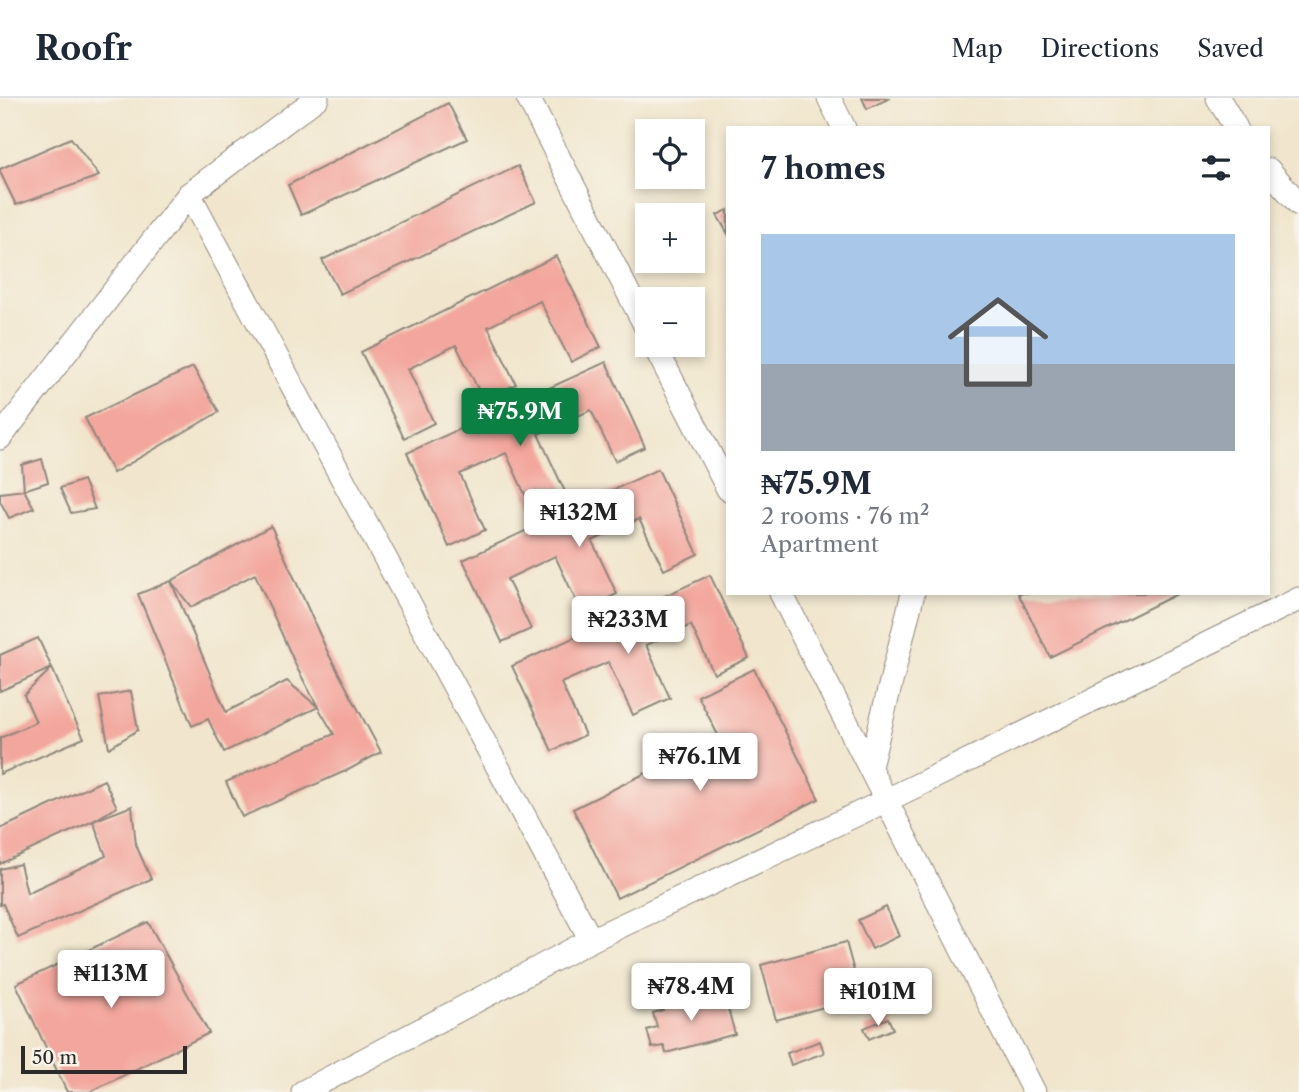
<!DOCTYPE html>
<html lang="en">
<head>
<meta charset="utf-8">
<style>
	:root { --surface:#fff; --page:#f6f6f7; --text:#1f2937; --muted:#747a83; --line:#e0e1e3; --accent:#0b8043 }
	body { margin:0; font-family:"Libre Caslon Text",serif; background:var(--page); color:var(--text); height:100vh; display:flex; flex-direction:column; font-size:26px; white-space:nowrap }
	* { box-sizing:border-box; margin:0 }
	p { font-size:23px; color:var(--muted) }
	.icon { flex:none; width:38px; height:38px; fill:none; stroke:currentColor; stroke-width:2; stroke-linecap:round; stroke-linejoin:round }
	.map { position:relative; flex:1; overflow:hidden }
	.side { position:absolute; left:726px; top:28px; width:544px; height:469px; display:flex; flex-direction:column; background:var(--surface); border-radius:0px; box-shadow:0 4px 10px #0003 }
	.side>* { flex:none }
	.fabs { position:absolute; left:635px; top:21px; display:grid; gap:14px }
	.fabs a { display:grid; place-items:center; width:70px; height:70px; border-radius:0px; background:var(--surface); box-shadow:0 4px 10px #0003; font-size:35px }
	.scale { position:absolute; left:21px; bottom:18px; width:166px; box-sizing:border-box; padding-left:7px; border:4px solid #2b2b2b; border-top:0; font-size:19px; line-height:24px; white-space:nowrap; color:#2b2b2b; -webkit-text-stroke:5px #f7f3e8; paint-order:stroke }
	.price { position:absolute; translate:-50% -60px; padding:0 16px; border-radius:7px; background:#fff; color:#222; font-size:23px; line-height:46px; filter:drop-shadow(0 2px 4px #0008) }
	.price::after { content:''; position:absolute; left:50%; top:42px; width:21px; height:16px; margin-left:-10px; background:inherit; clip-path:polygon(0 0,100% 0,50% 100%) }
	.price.current { background:var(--accent); color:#fff }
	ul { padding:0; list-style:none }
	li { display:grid; align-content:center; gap:14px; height:371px; padding:0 35px }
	li span { display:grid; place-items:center; height:217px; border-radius:0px; color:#555 }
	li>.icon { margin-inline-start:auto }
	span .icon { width:126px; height:126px; fill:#fffc; stroke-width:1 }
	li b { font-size:30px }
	h2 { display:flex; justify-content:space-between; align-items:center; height:84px; padding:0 35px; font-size:30px }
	header { display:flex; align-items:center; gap:42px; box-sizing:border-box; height:98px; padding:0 35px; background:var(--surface); border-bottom:2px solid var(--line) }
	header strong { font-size:33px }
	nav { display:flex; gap:38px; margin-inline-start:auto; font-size:24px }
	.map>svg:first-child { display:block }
	.building { fill:#f3a69d }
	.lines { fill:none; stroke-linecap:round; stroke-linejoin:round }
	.minor-casing { stroke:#8e887c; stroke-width:25 }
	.minor { stroke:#fff; stroke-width:23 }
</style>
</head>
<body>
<header>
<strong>Roofr</strong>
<nav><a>Map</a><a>Directions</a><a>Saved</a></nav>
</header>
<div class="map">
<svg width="1299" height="994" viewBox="0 0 1299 994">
	<rect width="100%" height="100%" fill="#f7f3e8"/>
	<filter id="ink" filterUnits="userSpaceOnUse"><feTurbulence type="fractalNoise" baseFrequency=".0143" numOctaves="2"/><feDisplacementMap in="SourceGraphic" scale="14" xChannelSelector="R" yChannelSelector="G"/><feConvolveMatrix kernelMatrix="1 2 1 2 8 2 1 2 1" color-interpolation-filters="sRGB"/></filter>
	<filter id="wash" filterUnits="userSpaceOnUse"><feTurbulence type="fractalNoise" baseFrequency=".00686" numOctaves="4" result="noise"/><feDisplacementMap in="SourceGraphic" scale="28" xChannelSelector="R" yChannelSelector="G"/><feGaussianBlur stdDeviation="1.57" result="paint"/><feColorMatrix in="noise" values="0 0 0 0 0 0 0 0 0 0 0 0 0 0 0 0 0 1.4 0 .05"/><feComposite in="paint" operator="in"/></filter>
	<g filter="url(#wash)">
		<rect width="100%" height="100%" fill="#f1e6cd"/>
		<g id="blocks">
			<!-- building -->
			<g class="building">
				<polygon points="862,0 890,0 867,11"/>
				<polygon points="448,5 467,41 301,117 288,87"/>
				<polygon points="71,40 99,78 16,107 0,74 0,71"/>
				<polygon points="518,68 536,104 340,196 322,162"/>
				<polygon points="728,112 728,136 717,117"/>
				<polygon points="556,158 601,249 571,264 540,203 488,229 516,286 484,303 456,247 408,271 434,325 404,340 361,254"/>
				<polygon points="606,264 645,349 615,363 591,312 538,336 568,400 534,416 506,355 460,376 485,432 449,449 407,355"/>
				<polygon points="193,269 219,314 113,375 85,320"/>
				<polygon points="42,361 48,384 24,392 22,367"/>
				<polygon points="658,371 698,456 664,472 639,421 592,443 617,496 581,513 555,458 507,481 531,531 502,544 463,462"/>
				<polygon points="83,382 95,411 71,415 60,390"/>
				<polygon points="24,392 34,410 9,420 0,403 0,395"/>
				<polygon points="271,428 328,555 381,654 350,671 242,719 226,684 334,636 318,609 224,654 208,621 192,628 138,496 171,483 226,614 287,583 318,609 297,570 255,476 191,509 171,483"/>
				<polygon points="710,477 749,560 714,576 691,527 646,547 670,600 633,617 608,564 561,585 585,637 552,653 512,568"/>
				<polygon points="1018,495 1179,495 1050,559"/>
				<polygon points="38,540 52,570 0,593 0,557"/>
				<polygon points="52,570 69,610 84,640 0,676 0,640 36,624 24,597"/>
				<polygon points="754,571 819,701 617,800 573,711 719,639 698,598"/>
				<polygon points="131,593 138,632 109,650 99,599"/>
				<polygon points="104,682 117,709 93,723 0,766 0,731"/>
				<polygon points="132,708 136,747 151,781 18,840 3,806 0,807 0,771 20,766 27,795 106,758 93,723"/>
				<polygon points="886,809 899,838 872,851 858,822"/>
				<polygon points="148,824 209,935 90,994 67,994 16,886"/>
				<polygon points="846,844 861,899 776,922 761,867"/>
				<polygon points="724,896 735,936 666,955 664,948 652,950 647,932 657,929 653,915 663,912 661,905 678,901 685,906"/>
				<polygon points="888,920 893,931 869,941 864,930"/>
				<polygon points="820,943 824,955 791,967 787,955"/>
			</g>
		</g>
	</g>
	<g filter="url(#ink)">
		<use href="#blocks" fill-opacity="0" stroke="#8e887c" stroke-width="2"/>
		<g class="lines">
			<defs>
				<g id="minor">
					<polyline points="528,0 648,233"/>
					<polyline points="829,0 844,30"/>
					<polyline points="1218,0 1236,30"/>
					<polyline points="1269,72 1299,106"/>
					<polyline points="189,96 591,842"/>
					<polyline points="654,247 728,391"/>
					<polyline points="0,340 189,96 317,0"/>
					<polyline points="781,495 1034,994"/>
					<polyline points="870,669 913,495"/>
					<polyline points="303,994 591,842 887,702 1299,501"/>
				</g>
			</defs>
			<!-- minor casing -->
			<use href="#minor" class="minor-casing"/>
			<!-- minor -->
			<use href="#minor" class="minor"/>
		</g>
	</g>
</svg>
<div class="fabs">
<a><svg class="icon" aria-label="locate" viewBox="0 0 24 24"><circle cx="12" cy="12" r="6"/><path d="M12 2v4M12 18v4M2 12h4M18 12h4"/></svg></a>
<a>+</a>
<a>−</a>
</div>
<div class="scale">50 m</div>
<b class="price current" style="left:520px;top:350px">₦75.9M</b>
<b class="price" style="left:579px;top:451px">₦132M</b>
<b class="price" style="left:628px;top:558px">₦233M</b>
<b class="price" style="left:700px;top:695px">₦76.1M</b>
<b class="price" style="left:111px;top:912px">₦113M</b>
<b class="price" style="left:691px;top:925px">₦78.4M</b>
<b class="price" style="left:878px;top:930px">₦101M</b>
<section class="side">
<h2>7 homes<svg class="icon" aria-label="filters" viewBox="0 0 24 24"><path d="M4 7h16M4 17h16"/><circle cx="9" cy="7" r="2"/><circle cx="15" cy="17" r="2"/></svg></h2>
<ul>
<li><span style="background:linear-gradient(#a9c7e8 60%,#9aa5b1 0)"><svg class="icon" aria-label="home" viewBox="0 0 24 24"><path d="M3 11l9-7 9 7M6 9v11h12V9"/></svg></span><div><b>₦75.9M</b><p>2 rooms · 76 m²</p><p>Apartment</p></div></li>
</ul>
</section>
</div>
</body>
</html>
